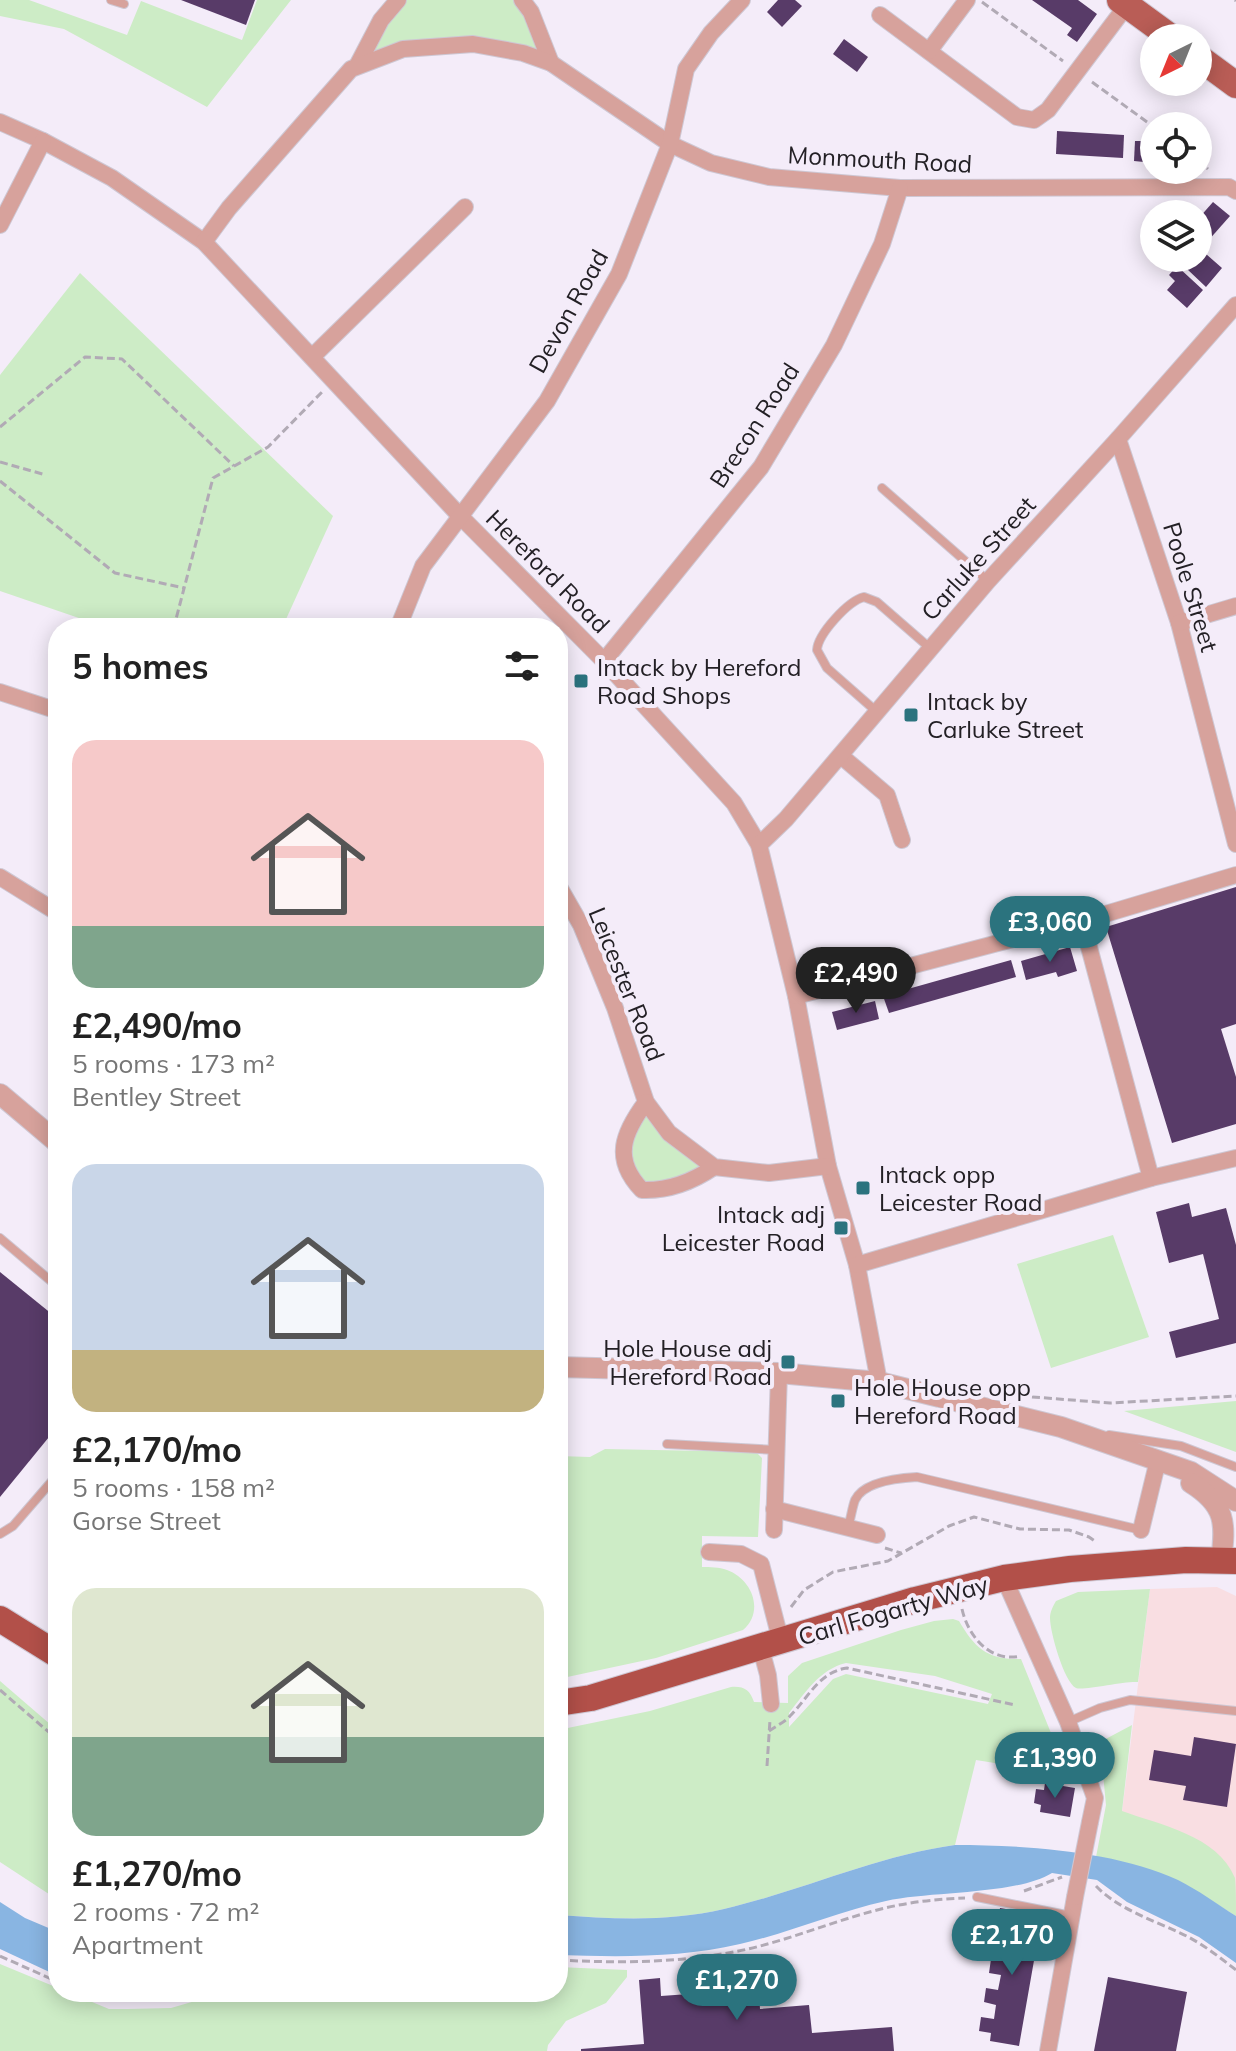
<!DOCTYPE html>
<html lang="en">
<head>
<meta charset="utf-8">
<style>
	:root { --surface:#fff; --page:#f2f2f2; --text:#222; --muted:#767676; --accent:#2b737e }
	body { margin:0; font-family:Mulish,sans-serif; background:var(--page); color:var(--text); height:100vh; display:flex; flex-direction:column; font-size:30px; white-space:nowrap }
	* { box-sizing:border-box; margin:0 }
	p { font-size:26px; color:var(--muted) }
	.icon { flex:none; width:44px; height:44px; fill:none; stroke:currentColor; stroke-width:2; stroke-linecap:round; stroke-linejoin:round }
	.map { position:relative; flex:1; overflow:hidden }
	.panel { position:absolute; left:48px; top:618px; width:520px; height:1384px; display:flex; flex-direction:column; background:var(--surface); border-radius:32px; box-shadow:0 4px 20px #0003 }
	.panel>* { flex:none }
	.needle { width:52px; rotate:223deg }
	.buttons { position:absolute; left:1140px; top:24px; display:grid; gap:16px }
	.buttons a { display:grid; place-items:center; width:72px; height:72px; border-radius:50%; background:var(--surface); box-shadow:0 4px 20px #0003; font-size:40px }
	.price { position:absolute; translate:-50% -68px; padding:0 18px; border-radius:28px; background:var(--accent); color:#fff; font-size:26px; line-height:52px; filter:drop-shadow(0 2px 4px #0008) }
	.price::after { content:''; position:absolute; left:50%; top:48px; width:24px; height:18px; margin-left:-12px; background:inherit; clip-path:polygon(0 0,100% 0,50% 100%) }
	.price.current { background:#222; color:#fff }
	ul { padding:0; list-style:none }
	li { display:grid; align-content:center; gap:16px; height:424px; padding:0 24px }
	li span { display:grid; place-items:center; height:248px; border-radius:24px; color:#555 }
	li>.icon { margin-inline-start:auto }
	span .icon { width:144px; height:144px; fill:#fffc; stroke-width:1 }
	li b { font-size:34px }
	h2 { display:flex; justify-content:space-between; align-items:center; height:96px; padding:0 24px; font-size:34px }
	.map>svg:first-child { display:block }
	.commercial { fill:#f9dee2 }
	.green { fill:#cdecc6; fill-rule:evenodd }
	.water { fill:#89b5e2 }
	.building { fill:#583b68 }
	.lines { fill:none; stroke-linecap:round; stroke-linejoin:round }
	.service-casing { stroke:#cec7d3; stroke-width:10 }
	.minor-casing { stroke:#cec7d3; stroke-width:18 }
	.tertiary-casing { stroke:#cec7d3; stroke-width:22 }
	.primary-casing { stroke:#cec7d3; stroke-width:28 }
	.trunk-casing { stroke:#cec7d3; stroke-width:28 }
	.path { stroke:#b1aab5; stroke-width:3; stroke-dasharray:8 4; stroke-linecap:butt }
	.service { stroke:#d7a29c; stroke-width:8 }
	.minor { stroke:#d7a29c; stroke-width:16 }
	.tertiary { stroke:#d7a29c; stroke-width:20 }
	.primary { stroke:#b95d56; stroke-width:26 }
	.trunk { stroke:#b25049; stroke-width:26 }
	.minor-bridge-casing { stroke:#cec7d3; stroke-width:18; stroke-linecap:butt }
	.minor-bridge { stroke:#d7a29c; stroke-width:16 }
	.poi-dot { fill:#2b737e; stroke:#f4ecf9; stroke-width:3 }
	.labels { text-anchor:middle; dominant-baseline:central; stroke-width:8; stroke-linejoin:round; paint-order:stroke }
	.street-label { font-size:24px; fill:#232025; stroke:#f4ecf9 }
	.poi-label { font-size:24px; fill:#232025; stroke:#f4ecf9; text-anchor:start }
</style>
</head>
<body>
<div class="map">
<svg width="1236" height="2051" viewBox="0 0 1236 2051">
	<rect width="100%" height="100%" fill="#f4ecf9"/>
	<!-- commercial -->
	<polygon class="commercial" points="1217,1587 1236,1596 1236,1916 1211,1899 1116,1860 1150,1589"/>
	<!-- green -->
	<g class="green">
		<polygon points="0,0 29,0 127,35 141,1 242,40 257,0 291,0 207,107 64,29 0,16"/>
		<polygon points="398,0 522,0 551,63 523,53 403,49 358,66"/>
		<polygon points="80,273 333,516 282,628 108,628 0,591 0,375"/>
		<polygon points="646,1102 714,1167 666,1189 632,1180 627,1127"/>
		<polygon points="1113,1235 1149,1337 1051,1368 1017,1264"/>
		<polygon points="1236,1401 1236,1452 1124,1411"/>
		<path d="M605,1449L756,1452L762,1458L758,1537L702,1536V1567C710,1567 719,1567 727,1570C752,1579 765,1611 743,1630L656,1658L558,1679V1456L590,1457Z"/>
		<path d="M1150,1589L1138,1682C1123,1681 1083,1691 1076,1688C1064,1682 1050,1632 1050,1618C1050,1612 1053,1606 1056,1601L1078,1592Z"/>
		<path d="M953,1619L959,1621C975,1648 987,1660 1021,1659L1068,1775L976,1760L955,1845C875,1856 802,1891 724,1909C669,1922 614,1919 558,1915V1730L650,1711L731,1687C744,1686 750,1690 754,1702L788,1703V1676L802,1663L901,1630L934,1621ZM846,1663L935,1676L992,1694L988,1704L846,1674L833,1679L789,1727V1713C805,1693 820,1669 846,1663Z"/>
		<polygon points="0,1681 58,1731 58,1900 0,1862"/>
		<path d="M1132,1725L1122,1811C1160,1825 1217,1835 1235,1878C1236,1888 1236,1904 1236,1916C1191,1887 1149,1865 1096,1857L1106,1805L1100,1742Z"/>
		<polygon points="0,1964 58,1988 58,1992 68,1992 109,2009 127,2009 171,2008 226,1992 558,1992 558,1967 627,1970 627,1977 606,2003 566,2021 548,2045 547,2051 0,2051"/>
	</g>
	<!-- water -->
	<g class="water">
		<path d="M955,1845C1023,1845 1116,1851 1178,1880C1198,1890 1217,1904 1236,1916V1963L1199,1937L1127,1902L1097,1880L1052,1873C1016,1895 932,1891 886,1901C836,1912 789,1933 740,1944C680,1958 619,1957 558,1955V1915C614,1919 669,1922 724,1909C802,1891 875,1856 955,1845Z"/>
		<polygon points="0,1902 25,1918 58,1932 58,1976 0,1949"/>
	</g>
	<!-- building -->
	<g class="building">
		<polygon points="181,0 255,0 246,25"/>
		<polygon points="778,0 795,0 802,6 782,27 767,12"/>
		<polygon points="1032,0 1078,0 1097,14 1077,42 1067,35 1072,28"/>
		<polygon points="844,39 868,57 857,72 833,54"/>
		<polygon points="1057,131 1124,135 1123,158 1056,154"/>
		<polygon points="1135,141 1152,141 1154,144 1154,163 1134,161"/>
		<polygon points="1213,202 1230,216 1207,242 1198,235 1198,219"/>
		<polygon points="1198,247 1222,268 1206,287 1187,269 1195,260 1193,258 1198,258"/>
		<polygon points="1177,266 1203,290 1187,308 1167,290 1175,281 1169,275"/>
		<polygon points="1236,887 1236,1024 1221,1029 1236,1077 1236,1124 1172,1143 1106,927"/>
		<polygon points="1070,947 1077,971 1058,977 1056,972 1026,980 1021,961"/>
		<polygon points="1011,960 1016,977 889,1013 883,996"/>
		<polygon points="875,1001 879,1019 837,1030 832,1012"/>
		<polygon points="1189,1203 1192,1217 1226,1208 1236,1245 1236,1343 1176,1358 1169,1332 1219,1319 1203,1254 1169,1263 1156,1212"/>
		<polygon points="0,1272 58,1319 58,1426 0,1497"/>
		<polygon points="1194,1737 1236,1744 1227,1807 1183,1800 1186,1786 1149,1780 1154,1750 1191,1756"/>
		<polygon points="1045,1783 1075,1788 1070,1817 1040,1812 1041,1805 1034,1803 1036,1789 1044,1790"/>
		<polygon points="1000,1908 1042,1915 1019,2046 990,2041 991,2033 979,2031 981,2017 994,2019 996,2005 984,2002 986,1988 998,1990 1001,1975 989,1973 991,1959 1004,1961 1006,1946 994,1944 996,1930 1009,1932 1011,1917 999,1915"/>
		<polygon points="741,1967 741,1981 758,1980 760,2009 809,2005 812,2033 892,2027 894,2051 581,2051 581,2049 644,2044 639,1980 660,1978 661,1996 703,1993 701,1969"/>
		<polygon points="1108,1977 1187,1992 1176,2051 1094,2051"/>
	</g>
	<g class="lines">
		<defs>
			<g id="service">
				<polyline points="111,0 124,4"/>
				<polyline points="882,488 988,581"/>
				<path d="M877,712L827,668L817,650C818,634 848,601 864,597L877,602L931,649"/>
				<polyline points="0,1238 58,1287"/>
				<polyline points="1109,1435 1181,1446 1236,1467"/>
				<polyline points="667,1444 776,1450"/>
				<path d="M848,1527C851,1518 852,1508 855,1500C864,1481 899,1478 917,1477L1141,1530"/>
				<polyline points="0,1534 13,1526 58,1474"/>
				<polyline points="1068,1722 1100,1708 1130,1700 1236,1711"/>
				<polyline points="977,1897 1071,1916"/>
			</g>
			<g id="minor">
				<polyline points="522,0 531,12 551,63"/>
				<polyline points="880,15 1017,117 1034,120 1048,110 1127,5"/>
				<polyline points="929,51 967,0"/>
				<polyline points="357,66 381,20 398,0"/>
				<polyline points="0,122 43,141 112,178 204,242 459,515 604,661 734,803 759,845 796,996 828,1166 857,1265 879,1382"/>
				<polyline points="0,225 43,141"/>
				<polyline points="204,242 229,208 351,69 403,49 473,44 523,53 551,63 670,144 711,163 769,177 900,188 1229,187 1236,191"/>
				<polyline points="312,357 465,207"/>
				<polyline points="1118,439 1179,623 1236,844"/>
				<polyline points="1179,623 1236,606"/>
				<polyline points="398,628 423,566 547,401 619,274 670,144 686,69 711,33 742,0"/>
				<polyline points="604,661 761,467 834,345 882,244 900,188"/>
				<polyline points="0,692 58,711"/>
				<polyline points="841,756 887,795 902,840"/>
				<polyline points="759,845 786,819 988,581 1118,439 1236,305"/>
				<polyline points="0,877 58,913"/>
				<polyline points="558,885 581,925 615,1008 646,1102 669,1133 714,1167 769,1173 828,1166"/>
				<polyline points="1082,921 1151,1178"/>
				<polyline points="796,996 1082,921 1236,875"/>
				<path d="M646,1102C623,1133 612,1159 642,1190C669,1191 692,1182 714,1167"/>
				<polyline points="857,1265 1151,1178 1236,1158"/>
				<polyline points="774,1509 877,1535"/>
				<polyline points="774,1530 779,1373"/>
				<polyline points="1141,1530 1158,1460"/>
				<polyline points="709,1552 741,1554 761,1564 781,1642"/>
				<polyline points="1004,1578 1068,1722 1095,1798 1090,1822"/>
				<polyline points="761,1649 768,1675 771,1704"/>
				<polyline points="1048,2051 1075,1897"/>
			</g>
			<g id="tertiary">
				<polyline points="0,1094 58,1143"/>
				<polyline points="558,1367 779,1373 879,1382 1061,1427 1191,1472 1236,1501"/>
				<path d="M1191,1483C1226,1505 1226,1523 1221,1561"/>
			</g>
			<g id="primary">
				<polyline points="1120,0 1172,38"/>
				<polyline points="1198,57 1236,85"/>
			</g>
			<g id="trunk">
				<polyline points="0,1619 58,1655"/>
				<polyline points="558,1703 591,1698 915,1600 1004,1578 1070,1569 1186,1560 1236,1561"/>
			</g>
		</defs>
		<!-- service casing -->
		<use href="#service" class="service-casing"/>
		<!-- minor casing -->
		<use href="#minor" class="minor-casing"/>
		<!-- tertiary casing -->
		<use href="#tertiary" class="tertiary-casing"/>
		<!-- primary casing -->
		<use href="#primary" class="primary-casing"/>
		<!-- trunk casing -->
		<use href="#trunk" class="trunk-casing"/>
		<!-- path -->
		<g class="path">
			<polyline points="1235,0 1236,1"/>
			<polyline points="982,2 1063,61"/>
			<polyline points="1092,82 1154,127"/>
			<polyline points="1198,160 1208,169"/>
			<polyline points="0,427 85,357 122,359 234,466"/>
			<polyline points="0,462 46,475"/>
			<polyline points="0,481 115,573 184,588"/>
			<polyline points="181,628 176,619 213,478 268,447 322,392"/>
			<polyline points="1020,1396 1110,1403 1236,1396"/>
			<polyline points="885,1548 901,1553"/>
			<polyline points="791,1607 804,1590 833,1572 888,1561 949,1526 974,1517 1020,1529 1069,1530 1089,1537 1096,1542"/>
			<path d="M962,1609C968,1636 990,1663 1021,1656"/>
			<polyline points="0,1690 58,1740"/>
			<path d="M769,1731C776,1726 785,1722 790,1716C809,1697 819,1672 847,1668L1015,1705"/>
			<polyline points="767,1766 770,1720"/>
			<path d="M1096,1886C1117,1908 1150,1919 1178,1932C1199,1941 1218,1956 1236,1970"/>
			<polyline points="1024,1891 1062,1877"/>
			<polyline points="0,1956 58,1982"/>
			<path d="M558,1960C615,1963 672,1963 728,1953C781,1944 829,1922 881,1909C909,1902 937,1899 965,1898"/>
			<polyline points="93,1992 130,1997 184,1992"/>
		</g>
		<!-- service -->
		<use href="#service" class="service"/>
		<!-- minor -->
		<use href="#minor" class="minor"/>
		<!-- tertiary -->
		<use href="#tertiary" class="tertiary"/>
		<!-- primary -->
		<use href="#primary" class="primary"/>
		<!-- trunk -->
		<use href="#trunk" class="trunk"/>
		<defs>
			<polyline id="minor-bridge" points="1075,1897 1090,1822"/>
		</defs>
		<!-- minor-bridge casing -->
		<use href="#minor-bridge" class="minor-bridge-casing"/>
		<!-- minor-bridge -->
		<use href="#minor-bridge" class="minor-bridge"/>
	</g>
	<!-- markers -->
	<g class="poi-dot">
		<rect x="573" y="673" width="16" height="16" rx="4"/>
		<rect x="903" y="707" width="16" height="16" rx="4"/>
		<rect x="855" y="1180" width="16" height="16" rx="4"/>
		<rect x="833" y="1220" width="16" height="16" rx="4"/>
		<rect x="780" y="1354" width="16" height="16" rx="4"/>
		<rect x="830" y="1393" width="16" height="16" rx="4"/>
	</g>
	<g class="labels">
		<!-- street labels -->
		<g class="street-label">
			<text transform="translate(880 159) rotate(3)">Monmouth Road</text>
			<text transform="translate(568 311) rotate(-61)">Devon Road</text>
			<text transform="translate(754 425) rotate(-57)">Brecon Road</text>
			<text transform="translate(978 558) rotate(-48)">Carluke Street</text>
			<text transform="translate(548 571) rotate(45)">Hereford Road</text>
			<text transform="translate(1191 587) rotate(73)">Poole Street</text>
			<text transform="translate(627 984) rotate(68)">Leicester Road</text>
			<text transform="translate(893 1610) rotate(-16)">Carl Fogarty Way</text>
		</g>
		<!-- poi labels -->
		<g class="poi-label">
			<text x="597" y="667">Intack by Hereford<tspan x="597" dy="28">Road Shops</tspan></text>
			<text x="927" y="701">Intack by<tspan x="927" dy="28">Carluke Street</tspan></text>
			<text x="879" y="1174">Intack opp<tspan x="879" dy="28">Leicester Road</tspan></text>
			<text x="825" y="1214" text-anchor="end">Intack adj<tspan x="825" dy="28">Leicester Road</tspan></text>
			<text x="772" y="1348" text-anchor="end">Hole House adj<tspan x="772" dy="28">Hereford Road</tspan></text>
			<text x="854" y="1387">Hole House opp<tspan x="854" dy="28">Hereford Road</tspan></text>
		</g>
	</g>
</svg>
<div class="buttons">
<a><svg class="needle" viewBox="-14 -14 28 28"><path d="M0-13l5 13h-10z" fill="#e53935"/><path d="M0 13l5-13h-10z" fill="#767676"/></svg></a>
<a><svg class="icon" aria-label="locate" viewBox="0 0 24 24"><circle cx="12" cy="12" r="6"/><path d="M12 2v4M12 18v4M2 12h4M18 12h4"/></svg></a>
<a><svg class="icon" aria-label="layers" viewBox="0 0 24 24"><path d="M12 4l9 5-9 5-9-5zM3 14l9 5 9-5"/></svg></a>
</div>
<b class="price" style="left:1050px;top:964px">£3,060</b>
<b class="price current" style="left:856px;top:1015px">£2,490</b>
<b class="price" style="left:1055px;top:1800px">£1,390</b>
<b class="price" style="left:1012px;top:1977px">£2,170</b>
<b class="price" style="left:737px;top:2022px">£1,270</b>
<section class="panel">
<h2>5 homes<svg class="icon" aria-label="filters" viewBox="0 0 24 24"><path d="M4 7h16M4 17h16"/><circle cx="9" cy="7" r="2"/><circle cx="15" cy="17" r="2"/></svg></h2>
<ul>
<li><span style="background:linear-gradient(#f6c9c9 75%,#7fa58c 0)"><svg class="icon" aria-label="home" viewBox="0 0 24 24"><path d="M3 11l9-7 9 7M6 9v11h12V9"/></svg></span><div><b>£2,490/mo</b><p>5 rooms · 173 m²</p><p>Bentley Street</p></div></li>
<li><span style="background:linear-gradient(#c9d6e8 75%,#c2b280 0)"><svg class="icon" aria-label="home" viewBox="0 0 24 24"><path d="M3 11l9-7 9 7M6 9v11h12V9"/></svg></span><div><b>£2,170/mo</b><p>5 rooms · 158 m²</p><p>Gorse Street</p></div></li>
<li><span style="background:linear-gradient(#dfe7d0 60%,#7fa58c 0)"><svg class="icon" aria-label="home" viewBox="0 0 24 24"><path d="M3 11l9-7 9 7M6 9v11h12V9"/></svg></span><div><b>£1,270/mo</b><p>2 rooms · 72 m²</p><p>Apartment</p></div></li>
</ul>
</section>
</div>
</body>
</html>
